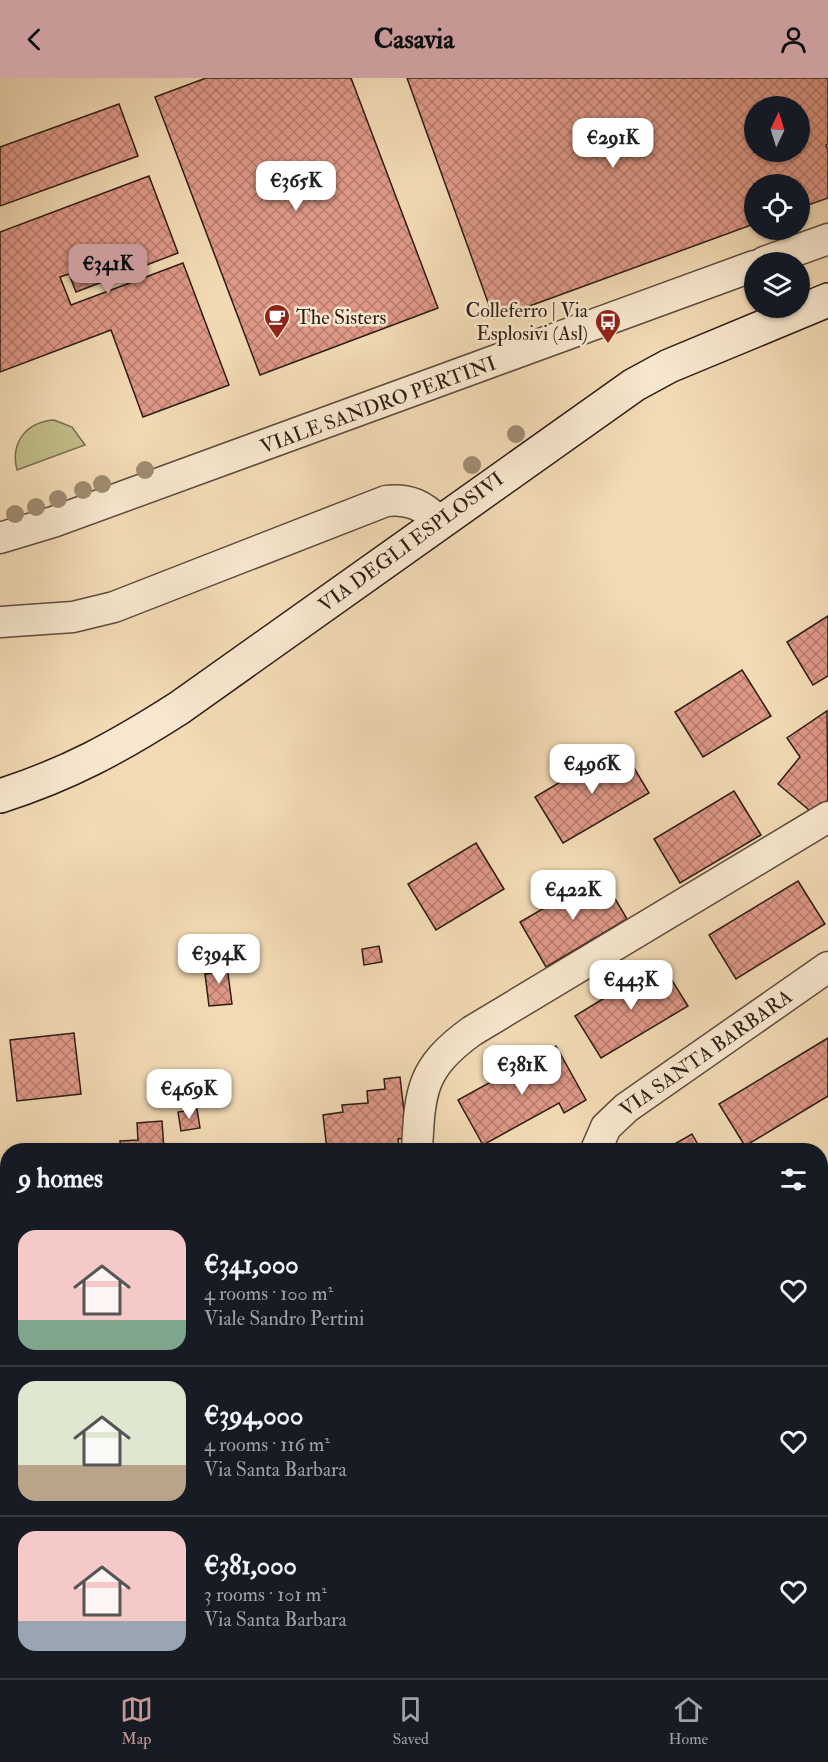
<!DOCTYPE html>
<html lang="en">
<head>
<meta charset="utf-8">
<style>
	:root { --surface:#171b24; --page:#20242c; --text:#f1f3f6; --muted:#9ea1a6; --line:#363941; --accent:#c59692 }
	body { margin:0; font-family:"IM FELL Double Pica",serif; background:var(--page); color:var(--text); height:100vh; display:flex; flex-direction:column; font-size:22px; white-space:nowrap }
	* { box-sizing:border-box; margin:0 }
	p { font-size:20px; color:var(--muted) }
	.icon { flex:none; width:33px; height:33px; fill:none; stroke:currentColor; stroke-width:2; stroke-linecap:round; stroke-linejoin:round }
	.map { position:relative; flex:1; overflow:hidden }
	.drawer { position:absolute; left:0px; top:1065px; width:828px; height:536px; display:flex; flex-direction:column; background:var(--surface); border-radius:24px 24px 0 0; box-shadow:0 2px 4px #0004 }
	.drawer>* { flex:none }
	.needle { width:39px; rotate:4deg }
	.controls { position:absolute; left:744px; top:18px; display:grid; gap:12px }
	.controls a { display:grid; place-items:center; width:66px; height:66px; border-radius:50%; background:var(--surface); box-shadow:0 2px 4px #0004; font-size:30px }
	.price { position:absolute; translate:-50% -51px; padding:0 14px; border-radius:12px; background:#fff; color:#222; font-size:20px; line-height:39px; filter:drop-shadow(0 2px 3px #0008) }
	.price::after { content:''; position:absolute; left:50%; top:36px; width:18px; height:14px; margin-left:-9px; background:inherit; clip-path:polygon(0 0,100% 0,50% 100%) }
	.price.current { background:var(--accent); color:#111 }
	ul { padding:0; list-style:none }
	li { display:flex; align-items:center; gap:18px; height:150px; padding:0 18px }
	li+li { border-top:2px solid var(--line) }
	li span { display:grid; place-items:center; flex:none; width:168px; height:120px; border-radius:18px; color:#555 }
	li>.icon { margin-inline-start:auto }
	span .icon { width:72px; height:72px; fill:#fffc; stroke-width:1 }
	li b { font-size:26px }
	h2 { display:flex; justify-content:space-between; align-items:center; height:72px; padding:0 18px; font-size:26px }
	header { display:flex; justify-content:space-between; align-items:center; height:78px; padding:0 18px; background:var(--accent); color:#111; font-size:27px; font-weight:700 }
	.tabs { display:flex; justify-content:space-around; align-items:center; height:84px; border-top:2px solid var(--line); background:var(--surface); font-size:16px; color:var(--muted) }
	.tabs a { display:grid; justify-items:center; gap:3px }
	.tabs .current { color:var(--accent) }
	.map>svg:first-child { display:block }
	.green { fill:#c1bd89; stroke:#786d50; stroke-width:1.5 }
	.building { fill:url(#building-cross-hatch); stroke:#2e1d16; stroke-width:1.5; fill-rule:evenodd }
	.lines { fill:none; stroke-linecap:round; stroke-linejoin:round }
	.street-casing { stroke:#5f4c3e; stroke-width:33 }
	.secondary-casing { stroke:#2e1d16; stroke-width:36 }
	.street { stroke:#f7e7ce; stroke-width:30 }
	.secondary { stroke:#f7e7ce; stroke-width:33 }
	.tree { fill:#9e8c70 }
	.labels { text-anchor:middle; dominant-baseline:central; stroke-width:5; stroke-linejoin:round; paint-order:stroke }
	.poi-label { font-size:20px; fill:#2e1d16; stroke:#f7e7ce; text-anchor:end }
	.street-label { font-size:20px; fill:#2e1d16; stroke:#f7e7ce }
</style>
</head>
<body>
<header><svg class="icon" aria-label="back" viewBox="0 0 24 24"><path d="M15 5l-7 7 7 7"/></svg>Casavia<svg class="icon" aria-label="person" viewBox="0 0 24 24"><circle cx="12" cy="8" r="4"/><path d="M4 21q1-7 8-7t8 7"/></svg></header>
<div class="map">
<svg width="828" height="1600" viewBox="0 0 828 1600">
	<defs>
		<pattern id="building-cross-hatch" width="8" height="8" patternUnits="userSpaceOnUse" patternTransform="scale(1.5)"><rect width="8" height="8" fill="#df9887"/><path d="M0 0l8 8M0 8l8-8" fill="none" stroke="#b57b6d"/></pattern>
	</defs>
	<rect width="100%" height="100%" fill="#f2dab4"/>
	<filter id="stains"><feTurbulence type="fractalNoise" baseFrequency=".00333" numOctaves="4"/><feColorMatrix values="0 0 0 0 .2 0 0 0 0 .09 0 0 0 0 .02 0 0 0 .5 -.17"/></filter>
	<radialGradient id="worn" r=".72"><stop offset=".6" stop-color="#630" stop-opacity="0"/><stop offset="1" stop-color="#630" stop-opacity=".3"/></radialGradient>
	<!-- green -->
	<g class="green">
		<path d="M54,342L72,349L85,367L17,392C10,365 26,344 54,342Z"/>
		<polygon points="403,1593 628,1593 571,1600 404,1600"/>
	</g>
	<!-- building -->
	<g class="building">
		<polygon points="206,0 351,0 438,230 260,297 155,19"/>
		<path d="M407,0H828V66L826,67L828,72V120L800,130V106H754V146L494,241ZM754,28H800V74H754Z"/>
		<polygon points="119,26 138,78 0,128 0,69"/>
		<polygon points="149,98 178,175 76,214 69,196 60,199 71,227 183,185 229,307 143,339 111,252 0,294 0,154"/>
		<polygon points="828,538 828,598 813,607 787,564"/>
		<polygon points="742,592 771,638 703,679 675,634"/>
		<polygon points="827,633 828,722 815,737 778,706 800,679 787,660"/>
		<polygon points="621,668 649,715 563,765 535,719"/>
		<polygon points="734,713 761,757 680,805 654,761"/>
		<polygon points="476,765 504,811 436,852 408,806"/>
		<polygon points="601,797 627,841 546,889 520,844"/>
		<polygon points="798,803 825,846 736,901 709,857"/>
		<polygon points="379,868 382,884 364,887 362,871"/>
		<polygon points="226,881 232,926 209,928 205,896 214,895 212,883"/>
		<polygon points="661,885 688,928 601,980 575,938"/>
		<polygon points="74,955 81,1016 17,1023 10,962"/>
		<polygon points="828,960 828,1018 745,1068 719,1026"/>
		<polygon points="556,968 586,1022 564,1035 559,1025 483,1067 458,1022"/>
		<polygon points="400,999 407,1060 398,1061 399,1072 327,1072 323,1037 343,1034 342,1027 368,1025 367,1013 385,1011 384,1001"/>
		<polygon points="197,1031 200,1050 181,1053 178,1034"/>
		<polygon points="162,1043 164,1072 121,1072 120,1063 138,1062 137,1045"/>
		<polygon points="692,1056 701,1072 664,1072"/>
		<polygon points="828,1113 828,1159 820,1164 820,1118"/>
		<polygon points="8,1251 8,1281 0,1282 0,1252"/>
		<polygon points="820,1328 828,1328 828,1376 820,1375"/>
		<polygon points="8,1373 8,1461 4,1463 0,1458 0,1378"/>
		<polygon points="828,1503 828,1553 820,1509 820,1504"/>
		<polygon points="108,1593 204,1593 208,1600 109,1600 105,1595"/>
		<polygon points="356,1593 387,1593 392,1600 345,1600"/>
		<polygon points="742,1593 798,1593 800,1600 744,1600"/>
	</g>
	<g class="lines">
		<defs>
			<g id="street">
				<polyline points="764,184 828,161"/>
				<polyline points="0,460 53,444 754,188"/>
				<path d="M0,544L73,539L114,529L386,423C410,420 423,428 439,443"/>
				<path d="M417,1072C420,1012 421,990 472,953L828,739"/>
				<polyline points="596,1072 606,1049 626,1030 828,889"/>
				<polyline points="0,1562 8,1572"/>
				<polyline points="23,1593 28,1600"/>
			</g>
			<g id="secondary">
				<path d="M0,718C69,696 118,669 179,630L634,307L669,288L828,222"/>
				<polyline points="820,1264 828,1264"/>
				<polyline points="0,1324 8,1324"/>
			</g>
		</defs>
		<!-- street casing -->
		<use href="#street" class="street-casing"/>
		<!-- secondary casing -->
		<use href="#secondary" class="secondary-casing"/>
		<!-- street -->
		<use href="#street" class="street"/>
		<!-- secondary -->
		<use href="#secondary" class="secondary"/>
	</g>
	<!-- trees -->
	<g class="tree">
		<circle cx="516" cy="356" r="9"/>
		<circle cx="472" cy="387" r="9"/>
		<circle cx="145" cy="392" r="9"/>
		<circle cx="102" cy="406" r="9"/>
		<circle cx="83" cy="412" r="9"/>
		<circle cx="58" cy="421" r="9"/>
		<circle cx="36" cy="429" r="9"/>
		<circle cx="15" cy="436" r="9"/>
	</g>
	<!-- icons -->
	<defs>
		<symbol id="cafe-pin" viewBox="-11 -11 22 30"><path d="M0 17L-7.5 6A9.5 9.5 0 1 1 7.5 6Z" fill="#8f2418" stroke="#f7e7ce"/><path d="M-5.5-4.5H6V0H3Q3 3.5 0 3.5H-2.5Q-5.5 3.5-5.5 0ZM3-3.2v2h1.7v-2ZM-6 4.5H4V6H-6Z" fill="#fff"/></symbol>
		<symbol id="bus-pin" viewBox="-11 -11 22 30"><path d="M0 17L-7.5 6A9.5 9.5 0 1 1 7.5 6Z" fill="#8f2418" stroke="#f7e7ce"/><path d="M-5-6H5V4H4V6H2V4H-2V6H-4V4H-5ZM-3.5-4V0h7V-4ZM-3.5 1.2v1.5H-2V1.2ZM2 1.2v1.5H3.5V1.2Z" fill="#fff"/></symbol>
	</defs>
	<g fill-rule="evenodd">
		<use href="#cafe-pin" x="262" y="224" width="30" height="40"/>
		<use href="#bus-pin" x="593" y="229" width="30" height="40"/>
	</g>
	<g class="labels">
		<!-- poi labels -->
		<g class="poi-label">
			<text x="588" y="232">Colleferro | Via<tspan x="588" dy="23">Esplosivi (Asl)</tspan></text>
			<text x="296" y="239" text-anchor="start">The Sisters</text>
		</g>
		<!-- street labels -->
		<g class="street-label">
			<text transform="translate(378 327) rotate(-20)">VIALE SANDRO PERTINI</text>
			<text transform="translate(411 464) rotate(-36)">VIA DEGLI ESPLOSIVI</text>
			<text transform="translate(706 975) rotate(-35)">VIA SANTA BARBARA</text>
		</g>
	</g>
	<rect width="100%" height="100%" filter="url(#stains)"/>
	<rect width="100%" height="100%" fill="url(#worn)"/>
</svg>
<div class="controls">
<a><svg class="needle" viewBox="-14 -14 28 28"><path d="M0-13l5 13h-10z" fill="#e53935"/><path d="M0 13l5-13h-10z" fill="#9ea1a6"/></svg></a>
<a><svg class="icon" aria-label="locate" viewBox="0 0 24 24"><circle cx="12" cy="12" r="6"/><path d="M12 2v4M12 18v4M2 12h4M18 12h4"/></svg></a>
<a><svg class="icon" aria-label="layers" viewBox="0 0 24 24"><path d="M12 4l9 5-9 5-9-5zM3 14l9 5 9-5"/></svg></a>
</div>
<b class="price" style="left:613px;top:91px">€291K</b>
<b class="price" style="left:296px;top:134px">€365K</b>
<b class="price current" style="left:108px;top:217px">€341K</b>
<b class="price" style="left:592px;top:717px">€496K</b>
<b class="price" style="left:573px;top:843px">€422K</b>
<b class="price" style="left:219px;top:907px">€394K</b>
<b class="price" style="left:631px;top:933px">€443K</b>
<b class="price" style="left:522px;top:1018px">€381K</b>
<b class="price" style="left:189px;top:1042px">€469K</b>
<section class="drawer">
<h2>9 homes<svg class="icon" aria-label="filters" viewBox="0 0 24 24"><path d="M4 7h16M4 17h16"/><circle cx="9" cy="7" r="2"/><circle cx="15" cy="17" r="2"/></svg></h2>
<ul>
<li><span style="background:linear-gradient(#f6c9c9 75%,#7fa58c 0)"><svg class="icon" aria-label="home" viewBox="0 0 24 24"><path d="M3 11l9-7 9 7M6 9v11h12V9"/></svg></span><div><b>€341,000</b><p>4 rooms · 100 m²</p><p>Viale Sandro Pertini</p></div><svg class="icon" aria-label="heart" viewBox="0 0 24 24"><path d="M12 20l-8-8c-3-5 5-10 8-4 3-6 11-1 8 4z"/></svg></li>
<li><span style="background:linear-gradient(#dfe7d0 70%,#b9a48a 0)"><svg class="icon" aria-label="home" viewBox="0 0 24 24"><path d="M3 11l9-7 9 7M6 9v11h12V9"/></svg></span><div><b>€394,000</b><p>4 rooms · 116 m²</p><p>Via Santa Barbara</p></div><svg class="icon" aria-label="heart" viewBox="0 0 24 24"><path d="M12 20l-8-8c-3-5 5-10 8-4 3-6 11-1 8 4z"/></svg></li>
<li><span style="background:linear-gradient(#f6c9c9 75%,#9aa5b1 0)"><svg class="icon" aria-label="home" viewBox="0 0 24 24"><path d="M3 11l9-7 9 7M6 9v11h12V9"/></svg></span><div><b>€381,000</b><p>3 rooms · 101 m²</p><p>Via Santa Barbara</p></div><svg class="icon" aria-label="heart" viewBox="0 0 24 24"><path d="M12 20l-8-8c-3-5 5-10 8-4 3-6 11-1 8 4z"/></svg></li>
</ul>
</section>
</div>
<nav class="tabs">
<a class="current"><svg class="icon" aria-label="map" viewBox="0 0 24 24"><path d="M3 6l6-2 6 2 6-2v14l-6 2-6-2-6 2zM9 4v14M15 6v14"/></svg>Map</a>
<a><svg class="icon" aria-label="saved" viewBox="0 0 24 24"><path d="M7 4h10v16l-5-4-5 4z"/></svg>Saved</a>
<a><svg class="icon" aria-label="home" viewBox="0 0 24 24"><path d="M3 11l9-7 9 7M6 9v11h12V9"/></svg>Home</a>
</nav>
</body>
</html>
